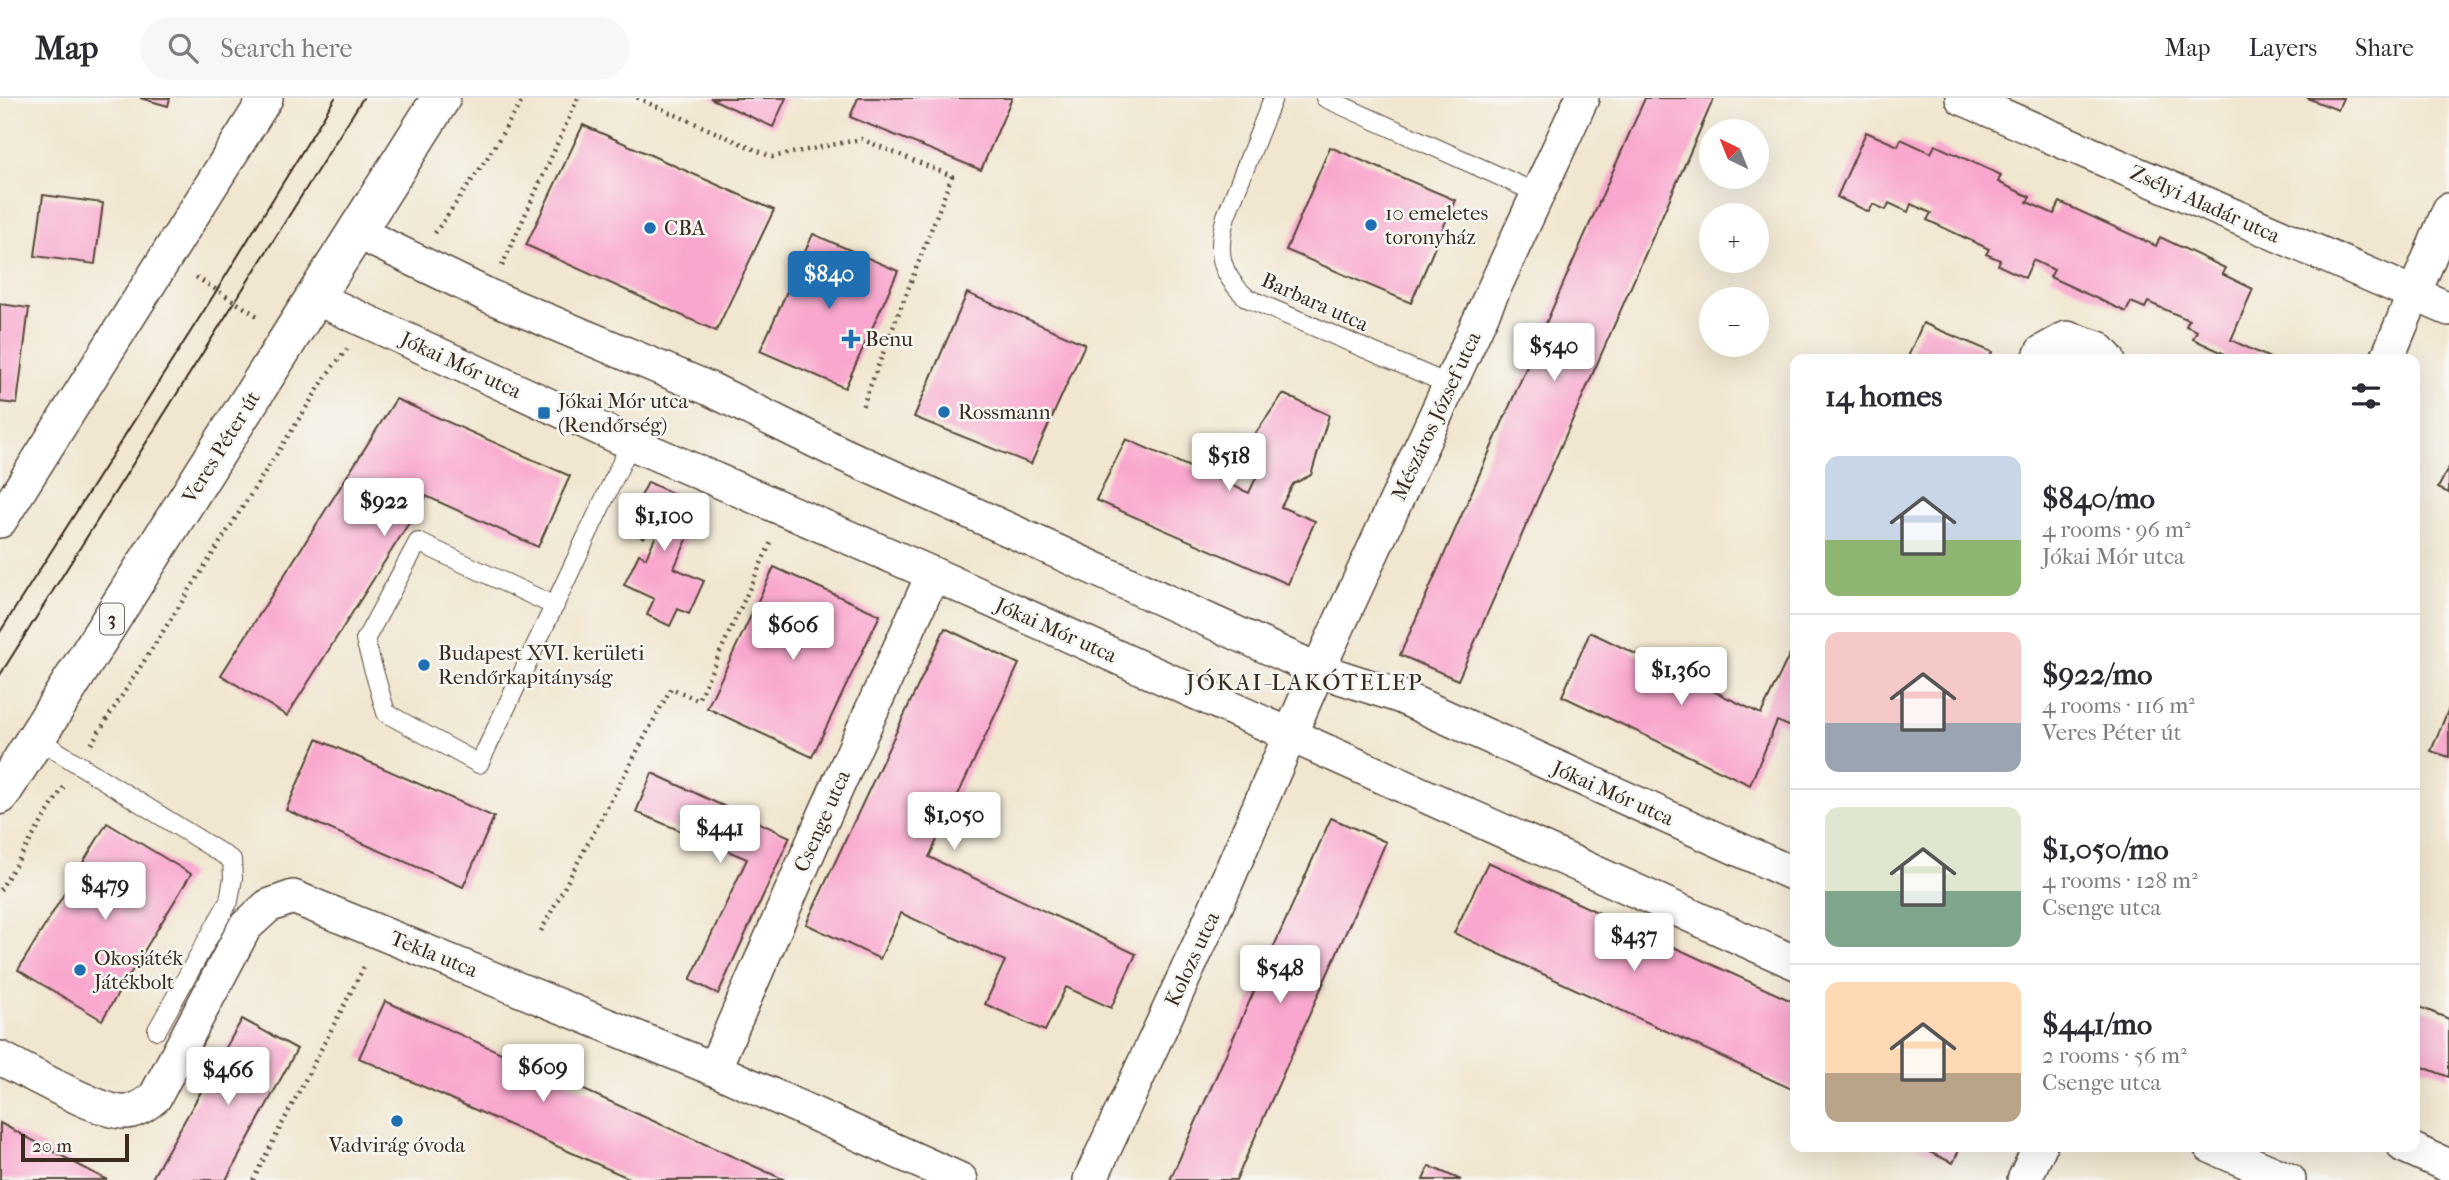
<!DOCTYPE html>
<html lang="en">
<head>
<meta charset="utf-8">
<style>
	:root { --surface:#fff; --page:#f7f7f7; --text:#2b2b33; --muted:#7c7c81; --line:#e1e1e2; --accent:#1f6fb2 }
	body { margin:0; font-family:"IM FELL French Canon",serif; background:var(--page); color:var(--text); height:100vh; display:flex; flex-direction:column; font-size:26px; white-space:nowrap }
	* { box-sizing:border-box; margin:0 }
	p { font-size:23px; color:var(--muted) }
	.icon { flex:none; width:38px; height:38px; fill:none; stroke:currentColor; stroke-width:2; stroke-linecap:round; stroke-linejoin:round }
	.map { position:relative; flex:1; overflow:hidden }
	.sheet { position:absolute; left:1790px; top:256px; width:630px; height:798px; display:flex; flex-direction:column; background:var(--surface); border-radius:14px; box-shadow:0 7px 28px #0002 }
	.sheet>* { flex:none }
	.needle { width:46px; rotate:317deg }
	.fabs { position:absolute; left:1699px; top:21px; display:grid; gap:14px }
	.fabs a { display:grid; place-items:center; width:70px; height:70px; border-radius:50%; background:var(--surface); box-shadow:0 7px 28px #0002; font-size:35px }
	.scale { position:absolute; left:21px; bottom:18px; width:108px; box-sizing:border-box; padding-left:7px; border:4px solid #3b2a1e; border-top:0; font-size:19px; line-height:24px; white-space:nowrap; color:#3b2a1e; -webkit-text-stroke:5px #f6f6f2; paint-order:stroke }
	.price { position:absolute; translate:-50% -60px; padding:0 16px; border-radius:7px; background:#fff; color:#222; font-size:23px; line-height:46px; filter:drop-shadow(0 2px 4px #0008) }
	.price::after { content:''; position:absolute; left:50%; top:42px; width:21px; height:16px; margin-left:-10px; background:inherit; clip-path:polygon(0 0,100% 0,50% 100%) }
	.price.on { background:var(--accent); color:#fff }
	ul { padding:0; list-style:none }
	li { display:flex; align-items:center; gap:21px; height:175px; padding:0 35px }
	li+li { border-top:2px solid var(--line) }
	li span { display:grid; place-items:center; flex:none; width:196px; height:140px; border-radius:14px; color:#555 }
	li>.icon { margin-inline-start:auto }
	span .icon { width:84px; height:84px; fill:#fffc; stroke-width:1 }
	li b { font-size:30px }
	h2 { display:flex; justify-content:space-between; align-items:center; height:84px; padding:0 35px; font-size:30px }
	header { display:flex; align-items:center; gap:42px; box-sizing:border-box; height:98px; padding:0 35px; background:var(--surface); border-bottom:2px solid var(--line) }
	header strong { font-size:33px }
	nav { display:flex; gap:38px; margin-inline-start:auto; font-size:24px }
	.search { width:490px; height:63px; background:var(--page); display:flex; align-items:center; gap:18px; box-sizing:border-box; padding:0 24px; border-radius:38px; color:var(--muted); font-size:26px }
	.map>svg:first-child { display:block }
	.building { fill:#f9a7ce }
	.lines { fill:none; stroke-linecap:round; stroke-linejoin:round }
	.lane-casing { stroke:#564639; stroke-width:20 }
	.street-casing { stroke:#564639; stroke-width:36 }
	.primary-casing { stroke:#564639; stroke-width:41 }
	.path { stroke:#564639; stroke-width:4.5; stroke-dasharray:2 5; stroke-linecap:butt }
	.lane { stroke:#fff; stroke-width:18 }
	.street { stroke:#fff; stroke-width:33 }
	.primary { stroke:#fff; stroke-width:38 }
	.tram { stroke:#3b2a1e; stroke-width:2 }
	.poi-dot { fill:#1f6fb2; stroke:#f6f6f2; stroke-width:2.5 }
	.labels { text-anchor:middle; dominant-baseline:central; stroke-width:5; stroke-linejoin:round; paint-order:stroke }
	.shield { fill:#f6f6f2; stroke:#73675e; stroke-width:2 }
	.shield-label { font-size:19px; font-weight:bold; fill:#3b2a1e }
	.street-label { font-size:21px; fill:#3b2a1e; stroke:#f6f6f2 }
	.poi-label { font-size:21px; fill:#3b2a1e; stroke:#f6f6f2; text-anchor:start }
	.neighbourhood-label { font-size:23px; letter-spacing:2px; fill:#3b2a1e; stroke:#f6f6f2 }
</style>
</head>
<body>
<header>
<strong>Map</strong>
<div class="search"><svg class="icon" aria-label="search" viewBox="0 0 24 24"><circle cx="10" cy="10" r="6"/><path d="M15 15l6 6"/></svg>Search here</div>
<nav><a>Map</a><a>Layers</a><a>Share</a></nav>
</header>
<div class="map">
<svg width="2449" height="1082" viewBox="0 0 2449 1082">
	<rect width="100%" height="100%" fill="#f6f6f2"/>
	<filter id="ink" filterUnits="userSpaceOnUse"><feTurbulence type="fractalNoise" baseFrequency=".0143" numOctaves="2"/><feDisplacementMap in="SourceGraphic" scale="14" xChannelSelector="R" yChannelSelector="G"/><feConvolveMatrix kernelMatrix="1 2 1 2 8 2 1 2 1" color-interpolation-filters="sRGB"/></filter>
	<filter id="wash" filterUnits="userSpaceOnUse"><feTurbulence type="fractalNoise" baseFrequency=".00686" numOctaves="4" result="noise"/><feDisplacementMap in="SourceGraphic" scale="28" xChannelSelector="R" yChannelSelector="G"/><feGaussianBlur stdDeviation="1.57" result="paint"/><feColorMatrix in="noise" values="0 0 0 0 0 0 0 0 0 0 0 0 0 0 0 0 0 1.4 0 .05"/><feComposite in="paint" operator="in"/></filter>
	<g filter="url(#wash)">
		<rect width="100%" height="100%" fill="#f1e6cf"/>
		<g id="blocks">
			<!-- building -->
			<g class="building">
				<polygon points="140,0 170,0 168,8"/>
				<polygon points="710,0 786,0 773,29"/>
				<polygon points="858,0 1012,0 981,72 850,19"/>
				<polygon points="1645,0 1714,0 1458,582 1400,557"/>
				<polygon points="2307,0 2343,0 2338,12"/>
				<polygon points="583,27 774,112 716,233 526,147"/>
				<polygon points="1866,34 1898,48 1901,41 1931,55 1935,47 2001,77 1998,84 2030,99 2027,104 2054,116 2060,104 2156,148 2160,139 2225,170 2222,176 2253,191 2231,242 2272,261 2223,261 2225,256 2193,241 2197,233 2186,228 2189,222 2148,204 2145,210 2131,204 2126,214 2050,179 2054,172 2033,162 2025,180 1998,167 2000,162 1986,156 1989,151 1927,122 1931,115 1911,106 1908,114 1889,105 1886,112 1873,106 1869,114 1837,99"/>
				<polygon points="1330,49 1455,102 1411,205 1286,152"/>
				<polygon points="43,97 103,105 95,166 35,158"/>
				<polygon points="813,136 898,173 845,290 760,253"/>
				<polygon points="967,195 1085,246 1031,366 914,319"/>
				<polygon points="0,206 29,210 17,306 0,304"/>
				<polygon points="1923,225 1992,254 1989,261 1907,261"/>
				<polygon points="1283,296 1329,317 1311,377 1293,386 1281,409 1315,423 1288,486 1096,402 1126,341 1249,395 1260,371 1252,368 1246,349"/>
				<polygon points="396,301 570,378 538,449 426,398 287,618 221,577"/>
				<polygon points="2449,369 2449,395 2438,390"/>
				<polygon points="648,384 702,409 674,470 704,483 689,516 678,511 670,528 647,517 654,501 624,487 639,456 646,460 657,435 648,431 644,440 625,431"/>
				<polygon points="774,469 880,517 812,659 707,610"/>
				<polygon points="945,530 1019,566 929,759 1136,856 1111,910 1066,889 1045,933 985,906 1005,863 901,815 880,861 806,826"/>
				<polygon points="1590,534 1761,616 1796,543 1796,631 1777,623 1750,687 1562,598"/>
				<polygon points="2449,610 2449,659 2431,653"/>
				<polygon points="317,641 494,719 463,789 286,712"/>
				<polygon points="652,675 790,739 718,896 690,882 747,761 636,714"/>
				<polygon points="1331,720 1386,744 1236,1082 1170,1082"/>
				<polygon points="107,725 191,776 102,922 18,872"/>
				<polygon points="1488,764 1796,905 1796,993 1454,835"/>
				<polygon points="385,903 785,1082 633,1082 359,960"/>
				<polygon points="2415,907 2449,921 2449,979 2415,966"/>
				<polygon points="242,921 297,951 226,1082 151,1082"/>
				<polygon points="0,1025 107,1082 0,1082"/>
				<polygon points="1916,1048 1961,1048 1953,1065"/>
				<polygon points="1429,1068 1461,1082 1423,1082"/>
			</g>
		</g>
	</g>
	<g filter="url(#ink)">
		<use href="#blocks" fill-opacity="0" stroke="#564639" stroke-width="2"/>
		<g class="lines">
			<defs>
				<g id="lane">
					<path d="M1273,0L1226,118C1216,153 1219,175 1247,200L1450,287"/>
					<polyline points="1325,0 1539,96"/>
					<path d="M555,508L418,444L365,542L386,615L479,666C531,559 580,451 631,345"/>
					<polyline points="36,640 232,762 233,780 229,803 157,932"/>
				</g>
				<g id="street">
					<polyline points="1962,0 2449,211"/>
					<polyline points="357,134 489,198 710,291 842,356 1318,572 1399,598 1796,777"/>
					<polyline points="316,200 631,345 933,476 1796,865"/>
					<polyline points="2039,261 2042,254 2067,240 2098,250 2108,261"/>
					<polyline points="2387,261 2449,112"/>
					<polyline points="0,423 266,0"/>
					<path d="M0,960C25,972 103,1017 127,1014C139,1012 146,1006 155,999L245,829L268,808L293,799L714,971L961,1082"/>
					<polyline points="714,971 825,716 933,476"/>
					<polyline points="2210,1048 2289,1082"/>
					<polyline points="2404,1048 2449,1068"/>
					<polyline points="1090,1082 1205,834 1318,572 1582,0"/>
					<polyline points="2024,1082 2040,1048"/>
				</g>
				<polyline id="primary" points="0,697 441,0"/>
			</defs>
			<!-- lane casing -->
			<use href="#lane" class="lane-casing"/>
			<!-- street casing -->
			<use href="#street" class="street-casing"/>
			<!-- primary casing -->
			<use href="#primary" class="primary-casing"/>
			<!-- path -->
			<g class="path">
				<polyline points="637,0 772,59 861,41 952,78 861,312"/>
				<polyline points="435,135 486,62 524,0"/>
				<polyline points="502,168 578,0"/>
				<polyline points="196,179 259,219"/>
				<polyline points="91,646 329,274 347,251"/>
				<polyline points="0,792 64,688"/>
				<polyline points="541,833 671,590 698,602 771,444"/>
				<polyline points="253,1082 366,865"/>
			</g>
			<!-- lane -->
			<use href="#lane" class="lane"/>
			<!-- street -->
			<use href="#street" class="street"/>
			<!-- primary -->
			<use href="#primary" class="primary"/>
			<!-- tram -->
			<g class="tram">
				<polyline points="0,534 217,192 335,0"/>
				<polyline points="0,577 363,0"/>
			</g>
		</g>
	</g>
	<!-- markers -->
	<g class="poi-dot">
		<circle cx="1371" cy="127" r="7"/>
		<circle cx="650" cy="130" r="7"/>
		<path d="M847.5 230.5h7v7h7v7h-7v7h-7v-7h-7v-7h7z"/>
		<circle cx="944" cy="314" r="7"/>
		<rect x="537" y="308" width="14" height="14" rx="3.5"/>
		<circle cx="424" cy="567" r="7"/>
		<circle cx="80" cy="872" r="7"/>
		<circle cx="397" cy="1023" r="7"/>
	</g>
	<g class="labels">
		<!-- shield labels -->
		<rect class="shield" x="100" y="505.5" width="24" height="31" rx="5"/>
		<g class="shield-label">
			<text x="112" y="521">3</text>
		</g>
		<!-- street labels -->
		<g class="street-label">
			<text transform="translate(2205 106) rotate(24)">Zsélyi Aladár utca</text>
			<text transform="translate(1315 204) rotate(24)">Barbara utca</text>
			<text transform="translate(461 267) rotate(25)">Jókai Mór utca</text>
			<text transform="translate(1436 318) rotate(-65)">Mészáros József utca</text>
			<text transform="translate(221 349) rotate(-58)">Veres Péter út</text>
			<text transform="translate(1056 532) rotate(24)">Jókai Mór utca</text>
			<text transform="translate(1613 695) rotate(24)">Jókai Mór utca</text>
			<text transform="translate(822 723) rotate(-66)">Csenge utca</text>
			<text transform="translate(434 856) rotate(22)">Tekla utca</text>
			<text transform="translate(1192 861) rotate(-65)">Kolozs utca</text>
		</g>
		<!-- poi labels -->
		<g class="poi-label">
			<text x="1385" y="115">10 emeletes<tspan x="1385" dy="24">toronyház</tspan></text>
			<text x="664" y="130">CBA</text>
			<text x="865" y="241">Benu</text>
			<text x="558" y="303">Jókai Mór utca<tspan x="558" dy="24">(Rendőrség)</tspan></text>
			<text x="958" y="314">Rossmann</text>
			<text x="438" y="555">Budapest XVI. kerületi<tspan x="438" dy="24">Rendőrkapitányság</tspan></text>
			<text x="94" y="860">Okosjáték<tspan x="94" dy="24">Játékbolt</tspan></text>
			<text x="397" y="1047" text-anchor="middle">Vadvirág óvoda</text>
		</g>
		<!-- neighbourhood labels -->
		<g class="neighbourhood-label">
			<text x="1305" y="584">JÓKAI-LAKÓTELEP</text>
		</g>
	</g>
</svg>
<div class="fabs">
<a><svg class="needle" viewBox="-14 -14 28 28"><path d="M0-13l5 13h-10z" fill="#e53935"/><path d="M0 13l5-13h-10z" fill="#7c7c81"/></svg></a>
<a>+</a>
<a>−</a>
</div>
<div class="scale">20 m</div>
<b class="price on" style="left:829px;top:213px">$840</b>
<b class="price" style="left:1554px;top:285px">$540</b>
<b class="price" style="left:1229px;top:395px">$518</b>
<b class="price" style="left:384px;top:440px">$922</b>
<b class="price" style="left:664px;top:455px">$1,100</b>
<b class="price" style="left:793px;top:564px">$606</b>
<b class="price" style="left:1681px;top:609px">$1,360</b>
<b class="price" style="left:954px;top:754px">$1,050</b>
<b class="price" style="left:720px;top:767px">$441</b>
<b class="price" style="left:105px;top:824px">$479</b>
<b class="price" style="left:1634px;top:875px">$437</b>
<b class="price" style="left:1280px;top:907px">$548</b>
<b class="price" style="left:543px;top:1006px">$609</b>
<b class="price" style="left:228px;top:1009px">$466</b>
<section class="sheet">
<h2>14 homes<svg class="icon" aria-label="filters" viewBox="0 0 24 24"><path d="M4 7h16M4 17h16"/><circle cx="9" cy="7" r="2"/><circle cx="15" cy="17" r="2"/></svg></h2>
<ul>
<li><span style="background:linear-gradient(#c9d6e8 60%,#8fb573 0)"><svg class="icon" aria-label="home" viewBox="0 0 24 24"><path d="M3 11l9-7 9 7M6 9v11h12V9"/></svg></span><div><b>$840/mo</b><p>4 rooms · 96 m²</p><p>Jókai Mór utca</p></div></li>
<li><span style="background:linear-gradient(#f6c9c9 65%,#9aa5b1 0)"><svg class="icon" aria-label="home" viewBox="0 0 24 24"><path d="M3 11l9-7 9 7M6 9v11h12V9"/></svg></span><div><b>$922/mo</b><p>4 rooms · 116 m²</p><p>Veres Péter út</p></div></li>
<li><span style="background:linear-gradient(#dfe7d0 60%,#7fa58c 0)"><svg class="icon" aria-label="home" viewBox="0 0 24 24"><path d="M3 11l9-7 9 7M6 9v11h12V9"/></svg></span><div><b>$1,050/mo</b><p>4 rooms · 128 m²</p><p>Csenge utca</p></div></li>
<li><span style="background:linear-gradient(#ffd9b3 65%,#b9a48a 0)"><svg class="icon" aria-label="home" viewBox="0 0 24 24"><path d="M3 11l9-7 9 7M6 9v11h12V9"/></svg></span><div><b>$441/mo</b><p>2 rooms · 56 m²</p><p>Csenge utca</p></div></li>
</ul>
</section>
</div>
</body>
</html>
